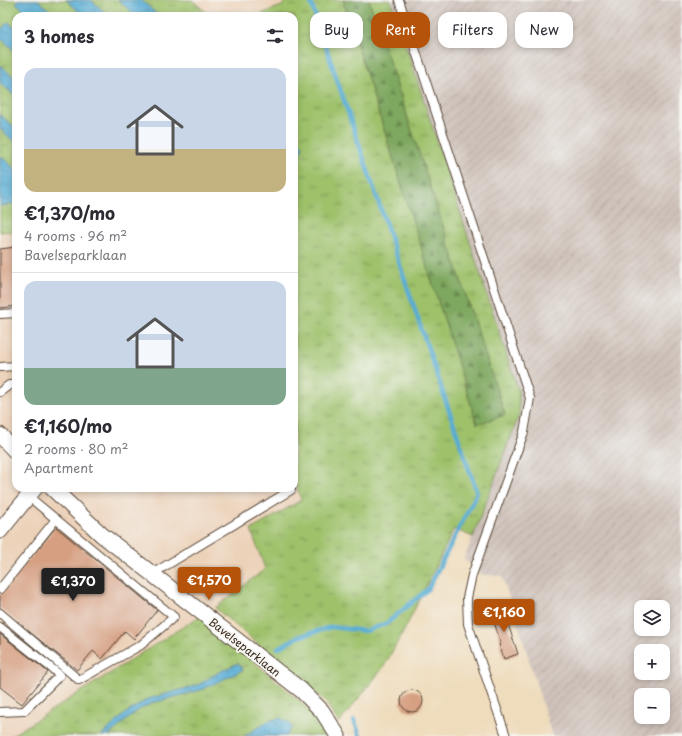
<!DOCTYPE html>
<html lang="en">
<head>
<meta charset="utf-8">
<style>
	:root { --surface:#fff; --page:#f7f7f7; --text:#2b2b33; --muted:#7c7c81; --line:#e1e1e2; --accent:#b45309 }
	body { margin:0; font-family:"Playpen Sans",sans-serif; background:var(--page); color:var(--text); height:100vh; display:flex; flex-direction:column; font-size:15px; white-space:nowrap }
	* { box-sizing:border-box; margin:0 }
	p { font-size:13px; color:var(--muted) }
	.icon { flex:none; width:22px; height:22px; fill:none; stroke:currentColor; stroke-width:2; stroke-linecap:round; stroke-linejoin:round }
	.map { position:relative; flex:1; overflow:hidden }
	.panel { position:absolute; left:12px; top:12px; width:286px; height:480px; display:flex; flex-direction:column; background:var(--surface); border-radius:12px; box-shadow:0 2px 6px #0003 }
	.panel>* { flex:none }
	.guide { position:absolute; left:310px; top:12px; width:312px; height:36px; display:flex; gap:8px }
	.tools { position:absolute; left:634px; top:600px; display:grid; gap:8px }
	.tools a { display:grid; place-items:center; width:36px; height:36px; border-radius:8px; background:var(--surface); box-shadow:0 2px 6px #0003; font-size:20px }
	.price { position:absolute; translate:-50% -34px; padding:0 9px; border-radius:4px; background:var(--accent); color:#fff; font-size:13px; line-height:26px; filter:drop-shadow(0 1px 2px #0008) }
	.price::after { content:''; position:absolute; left:50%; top:24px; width:12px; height:9px; margin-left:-6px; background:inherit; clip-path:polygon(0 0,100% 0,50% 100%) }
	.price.current { background:#222; color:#fff }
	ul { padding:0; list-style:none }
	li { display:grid; align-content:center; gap:8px; height:212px; padding:0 12px }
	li+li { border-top:1px solid var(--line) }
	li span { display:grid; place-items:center; height:124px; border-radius:12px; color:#555 }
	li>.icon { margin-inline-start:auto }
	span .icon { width:72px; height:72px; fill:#fffc; stroke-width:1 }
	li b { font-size:17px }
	h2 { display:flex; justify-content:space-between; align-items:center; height:48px; padding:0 12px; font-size:17px }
	.tag { padding:0 14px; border-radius:12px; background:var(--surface); box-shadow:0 2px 6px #0003; font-size:14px; line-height:36px }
	.tag.current { background:var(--accent); color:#fff }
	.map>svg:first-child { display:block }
	.built { fill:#ecd2b9 }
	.industrial { fill:url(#industrial-furrows); fill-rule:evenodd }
	.grass { fill:url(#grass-tufts); stroke:#6c7644 }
	.forest { fill:url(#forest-firs); stroke:#5c683e }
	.water { fill:url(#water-ripples); stroke:#486b78 }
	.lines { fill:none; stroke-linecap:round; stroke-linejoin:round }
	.stream { stroke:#56acd3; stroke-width:4.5 }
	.building { fill:#d69f81 }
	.service-casing { stroke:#564536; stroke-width:10 }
	.minor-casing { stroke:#564536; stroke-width:17 }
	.service { stroke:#fff; stroke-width:8 }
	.minor { stroke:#fff; stroke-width:15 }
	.labels { text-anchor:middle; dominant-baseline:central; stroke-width:3.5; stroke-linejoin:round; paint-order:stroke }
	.street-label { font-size:11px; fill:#3b2a1e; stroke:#f6f6f2 }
</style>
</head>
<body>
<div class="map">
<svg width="682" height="736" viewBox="0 0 682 736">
	<defs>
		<pattern id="industrial-furrows" width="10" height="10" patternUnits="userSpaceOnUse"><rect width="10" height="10" fill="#cec1b9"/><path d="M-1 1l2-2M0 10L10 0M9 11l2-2" fill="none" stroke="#b2a69f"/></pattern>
		<pattern id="grass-tufts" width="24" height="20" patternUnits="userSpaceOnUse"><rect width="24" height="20" fill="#9ec16b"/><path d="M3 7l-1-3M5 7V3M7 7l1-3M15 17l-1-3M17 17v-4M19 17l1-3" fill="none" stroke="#829d57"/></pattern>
		<pattern id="forest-firs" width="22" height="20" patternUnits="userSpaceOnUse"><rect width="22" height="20" fill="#7ea75f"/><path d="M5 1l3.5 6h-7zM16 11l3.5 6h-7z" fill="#68884e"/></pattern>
		<pattern id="water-ripples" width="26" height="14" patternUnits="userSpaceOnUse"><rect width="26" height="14" fill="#56acd3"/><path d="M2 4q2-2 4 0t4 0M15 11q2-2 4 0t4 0" fill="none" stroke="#488cab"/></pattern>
	</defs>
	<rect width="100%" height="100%" fill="#f6f6f2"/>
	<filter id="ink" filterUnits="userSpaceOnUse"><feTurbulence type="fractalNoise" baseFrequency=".025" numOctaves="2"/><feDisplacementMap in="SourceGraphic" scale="8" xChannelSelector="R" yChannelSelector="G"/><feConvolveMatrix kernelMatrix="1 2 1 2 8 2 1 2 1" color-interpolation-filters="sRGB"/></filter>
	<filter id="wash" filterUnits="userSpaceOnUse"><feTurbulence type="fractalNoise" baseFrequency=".012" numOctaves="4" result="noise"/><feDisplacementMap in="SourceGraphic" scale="16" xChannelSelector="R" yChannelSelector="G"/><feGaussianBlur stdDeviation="0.9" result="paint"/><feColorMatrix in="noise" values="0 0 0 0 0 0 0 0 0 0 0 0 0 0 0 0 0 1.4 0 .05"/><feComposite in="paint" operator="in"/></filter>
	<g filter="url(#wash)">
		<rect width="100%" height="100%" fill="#efdcbc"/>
		<!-- built -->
		<g class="built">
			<polygon points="191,0 288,0 290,7 258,16 203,16"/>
			<polygon points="0,221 16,221 16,488 294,488 294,450 324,538 11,736 0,736"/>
		</g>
		<!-- industrial -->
		<path class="industrial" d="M390,0H682V736H552L520,630L502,576L482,575L464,559L519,415V393ZM641,607H663V629H641ZM641,651H663V673H641ZM641,695H663V717H641Z"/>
		<!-- grass -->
		<g class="grass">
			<polygon points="0,0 192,0 210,16 16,16 16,231 0,232"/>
			<polygon points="283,0 343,0 477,423 505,415 369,0 391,0 519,393 519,415 473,537 454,529 405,629 383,668 339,723 324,700 215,608 265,569 251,530 301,500 294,478 294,16 256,16 284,5"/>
			<polygon points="200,616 302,703 319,721 329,736 11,736"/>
		</g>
		<!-- forest -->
		<polygon class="forest" points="343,0 369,0 505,415 477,424"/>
		<!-- water -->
		<g class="water">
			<polygon points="18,0 38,0 56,16 31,16 16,3"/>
			<polygon points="66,0 91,0 109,16 84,16"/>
			<polygon points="118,0 141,0 159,16 136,16"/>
			<polygon points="8,22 16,29 16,52 0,38 0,31"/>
			<polygon points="0,65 16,79 16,97 0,83"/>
			<polygon points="0,115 16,128 16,143 0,129"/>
			<polygon points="294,137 303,146 297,160 294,158"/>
			<polygon points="0,155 16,170 16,203 0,206"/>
			<polygon points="238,663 243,670 201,690 152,703 137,711 108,736 101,736 126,713 148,699 198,685 219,672"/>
			<polygon points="280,718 289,722 292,728 286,736 244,736 271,720"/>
		</g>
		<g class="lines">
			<!-- stream -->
			<g class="stream">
				<polyline points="278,648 298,637 331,627 366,631 387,623 428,589 477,493 310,0"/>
				<polyline points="354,720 360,736"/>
			</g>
		</g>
		<g id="blocks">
			<!-- building -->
			<g class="building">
				<polygon points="16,247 16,306 0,308 0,249"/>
				<polygon points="56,527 157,610 134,639 125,631 102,659 93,651 77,670 0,608 0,595"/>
				<polygon points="502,606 518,654 504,659 499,644 501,643 490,610"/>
				<polygon points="0,634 48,672 22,704 0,687"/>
				<circle cx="412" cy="701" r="11"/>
			</g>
		</g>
	</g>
	<g filter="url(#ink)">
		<use href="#blocks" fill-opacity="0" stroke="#564536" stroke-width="1"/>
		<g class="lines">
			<defs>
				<g id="service">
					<polyline points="399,0 530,398 524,432 472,575 467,598 468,624 506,736"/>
					<polyline points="0,314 16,313"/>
					<polyline points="0,367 16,366"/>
					<polyline points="0,392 9,385 16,385"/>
					<polyline points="152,574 291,490"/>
					<polyline points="0,589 56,519"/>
					<polyline points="0,613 79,680 141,645 174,617 28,496"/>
					<polyline points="0,627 60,675 24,711 0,712"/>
				</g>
				<g id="minor">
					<polyline points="0,435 16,452"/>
					<polyline points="52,488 102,535 301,690 322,711 338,736"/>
					<polyline points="0,531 35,488"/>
				</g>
			</defs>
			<!-- service casing -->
			<use href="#service" class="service-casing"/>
			<!-- minor casing -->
			<use href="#minor" class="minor-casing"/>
			<!-- service -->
			<use href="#service" class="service"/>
			<!-- minor -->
			<use href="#minor" class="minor"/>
		</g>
	</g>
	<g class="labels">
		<!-- street labels -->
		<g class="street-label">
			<text transform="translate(245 647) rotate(38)">Bavelseparklaan</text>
		</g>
	</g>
</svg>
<div class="tools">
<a><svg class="icon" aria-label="layers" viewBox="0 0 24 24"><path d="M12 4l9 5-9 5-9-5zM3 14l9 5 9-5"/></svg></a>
<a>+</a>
<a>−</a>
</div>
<b class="price" style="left:209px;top:601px">€1,570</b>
<b class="price current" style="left:73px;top:602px">€1,370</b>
<b class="price" style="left:504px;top:633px">€1,160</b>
<div class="guide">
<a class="tag">Buy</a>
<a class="tag current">Rent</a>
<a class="tag">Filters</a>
<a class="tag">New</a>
</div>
<section class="panel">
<h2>3 homes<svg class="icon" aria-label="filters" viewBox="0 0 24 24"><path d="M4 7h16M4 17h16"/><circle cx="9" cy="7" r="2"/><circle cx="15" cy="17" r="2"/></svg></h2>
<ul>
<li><span style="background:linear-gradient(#c9d6e8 65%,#c2b280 0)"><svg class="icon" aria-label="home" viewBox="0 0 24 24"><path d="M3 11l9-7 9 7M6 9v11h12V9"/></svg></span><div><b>€1,370/mo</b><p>4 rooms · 96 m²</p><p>Bavelseparklaan</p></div></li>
<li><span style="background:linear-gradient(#c9d6e8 70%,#7fa58c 0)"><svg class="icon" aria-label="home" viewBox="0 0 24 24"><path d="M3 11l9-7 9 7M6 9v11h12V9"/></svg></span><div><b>€1,160/mo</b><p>2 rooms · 80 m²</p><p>Apartment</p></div></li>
</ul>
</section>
</div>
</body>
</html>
